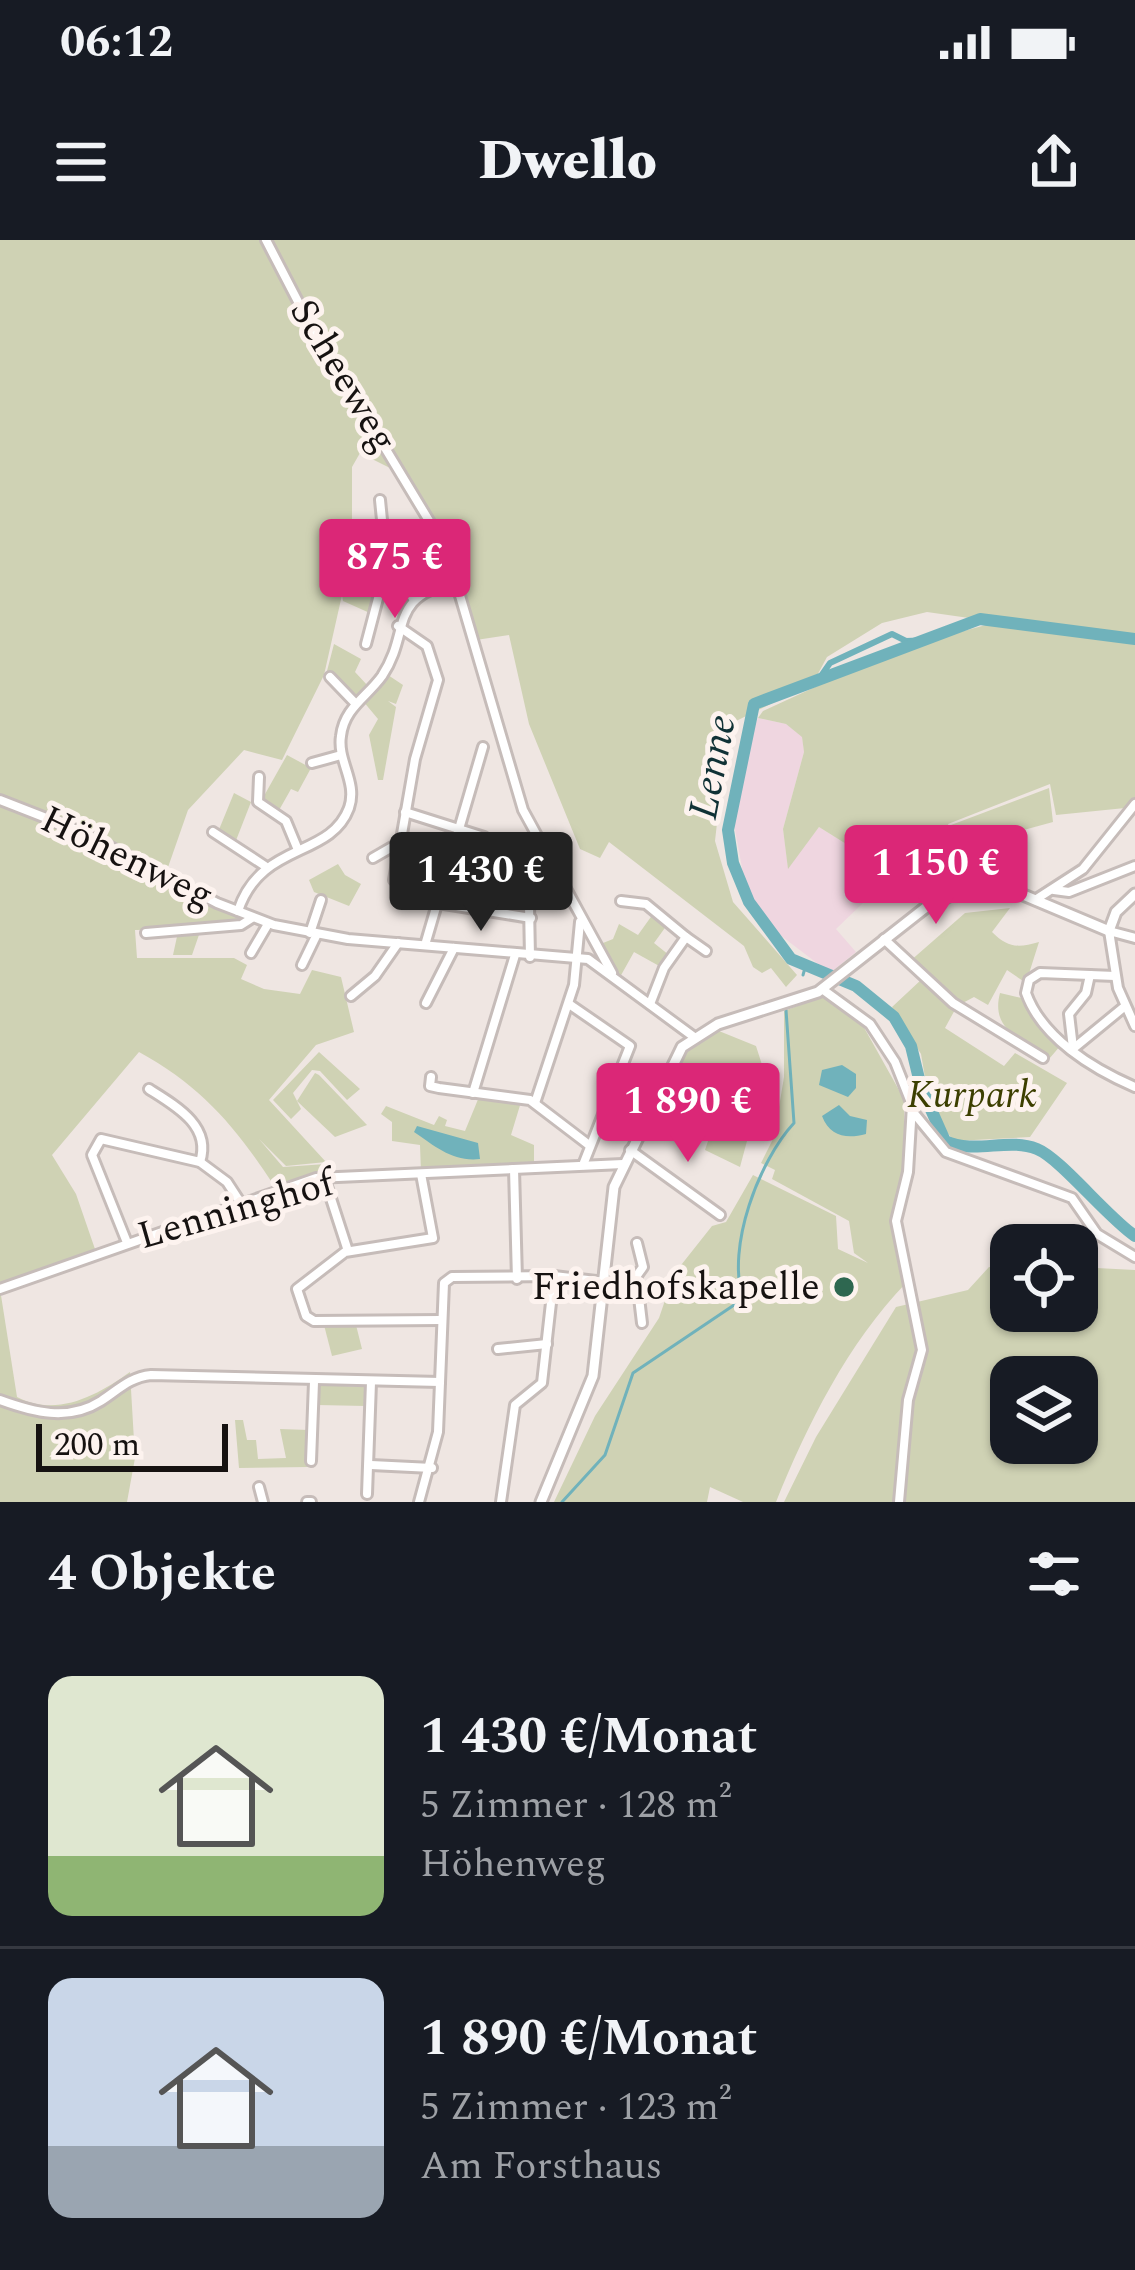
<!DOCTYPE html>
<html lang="de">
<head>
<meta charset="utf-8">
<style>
	:root { --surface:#171b24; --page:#242831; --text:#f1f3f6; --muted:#9ea1a6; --line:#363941; --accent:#db2777 }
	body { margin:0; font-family:Spectral,serif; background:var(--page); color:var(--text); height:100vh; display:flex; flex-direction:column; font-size:45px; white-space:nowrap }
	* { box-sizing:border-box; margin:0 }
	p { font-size:39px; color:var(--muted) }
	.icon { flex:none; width:66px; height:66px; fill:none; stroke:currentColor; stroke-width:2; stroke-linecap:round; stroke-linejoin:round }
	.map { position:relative; height:1262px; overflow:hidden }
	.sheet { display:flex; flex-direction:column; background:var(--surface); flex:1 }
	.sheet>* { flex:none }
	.buttons { position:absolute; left:990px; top:984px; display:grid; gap:24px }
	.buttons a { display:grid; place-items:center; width:108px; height:108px; border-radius:24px; background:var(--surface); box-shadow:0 3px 9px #0004; font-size:60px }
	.scale { position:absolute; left:36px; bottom:30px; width:192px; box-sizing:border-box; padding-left:12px; border:6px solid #161211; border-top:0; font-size:33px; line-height:42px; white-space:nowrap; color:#161211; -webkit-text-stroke:9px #fdf3ef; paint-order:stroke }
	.price { position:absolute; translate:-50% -102px; padding:0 27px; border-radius:12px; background:var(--accent); color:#fff; font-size:39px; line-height:78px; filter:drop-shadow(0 3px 6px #0008) }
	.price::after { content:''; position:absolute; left:50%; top:72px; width:36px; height:27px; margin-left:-18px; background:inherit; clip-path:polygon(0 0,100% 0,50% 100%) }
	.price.on { background:#222; color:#fff }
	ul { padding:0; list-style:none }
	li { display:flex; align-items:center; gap:36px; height:300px; padding:0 48px }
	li+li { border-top:3px solid var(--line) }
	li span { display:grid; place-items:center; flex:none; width:336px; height:240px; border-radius:24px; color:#555 }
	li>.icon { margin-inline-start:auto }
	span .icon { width:144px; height:144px; fill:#fffc; stroke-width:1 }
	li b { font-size:51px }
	h2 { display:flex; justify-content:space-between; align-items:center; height:144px; padding:0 48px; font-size:51px }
	.status { display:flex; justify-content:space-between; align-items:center; height:84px; padding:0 60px; background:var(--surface); direction:ltr }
	.status svg { height:33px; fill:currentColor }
	header { display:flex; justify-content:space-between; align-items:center; height:156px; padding:0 48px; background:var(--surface); font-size:54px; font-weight:800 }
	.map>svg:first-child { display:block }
	.commercial { fill:#efd6e0 }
	.green { fill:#cfd2b4; fill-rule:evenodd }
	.water { fill:#70b2bb }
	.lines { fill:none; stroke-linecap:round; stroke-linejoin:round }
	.stream { stroke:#70b2bb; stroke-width:3 }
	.canal { stroke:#70b2bb; stroke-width:6 }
	.river { stroke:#70b2bb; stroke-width:12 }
	.minor-casing { stroke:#c6bcb9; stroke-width:14 }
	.tertiary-casing { stroke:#c6bcb9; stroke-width:15 }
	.minor { stroke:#fff; stroke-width:8 }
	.tertiary { stroke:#fff; stroke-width:9 }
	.poi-dot { fill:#2e6750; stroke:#fdf3ef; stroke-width:4.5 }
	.labels { text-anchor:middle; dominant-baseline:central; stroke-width:10; stroke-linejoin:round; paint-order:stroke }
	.street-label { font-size:39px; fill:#161211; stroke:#fdf3ef }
	.park-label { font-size:39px; font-style:italic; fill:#3c3f00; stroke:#fdf3ef }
	.poi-label { font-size:39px; fill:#161211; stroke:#fdf3ef; text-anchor:end }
	.water-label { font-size:42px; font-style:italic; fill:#103236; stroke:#fdf3ef }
</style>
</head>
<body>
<div class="status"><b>06:12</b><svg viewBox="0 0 49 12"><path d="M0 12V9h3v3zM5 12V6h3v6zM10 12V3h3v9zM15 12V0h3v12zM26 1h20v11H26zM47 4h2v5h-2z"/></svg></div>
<header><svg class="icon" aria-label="menu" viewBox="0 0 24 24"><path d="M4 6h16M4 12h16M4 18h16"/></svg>Dwello<svg class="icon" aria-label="share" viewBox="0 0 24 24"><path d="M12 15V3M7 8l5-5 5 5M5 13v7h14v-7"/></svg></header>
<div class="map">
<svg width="1135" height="1262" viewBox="0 0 1135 1262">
	<rect width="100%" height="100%" fill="#efe6e2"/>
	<!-- commercial -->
	<polygon class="commercial" points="758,478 786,484 802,496 804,512 783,589 788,627 819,587 867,617 859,640 864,662 836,689 856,712 830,733 759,679 746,650 734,584 747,500"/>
	<!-- green -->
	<g class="green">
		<path d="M0,0H1135V558L1125,568L1056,575L1050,544L948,584L960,617L924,628L864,662L859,640L867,617L819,587L788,629L783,589L804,512L802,497L786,484L758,478L763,471L900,408L997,382L927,372L882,383L827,417L813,443L728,485L715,601L733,662L797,735L786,747L771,728L762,733L753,727L744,706L609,602L600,618L580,609L529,484L509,395L476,400L458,342L400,233L360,213L352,227V286L383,291L382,314L376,320L385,327L372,374L343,361L342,355L324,435L282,520L244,510L188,570L166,633L244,679L201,689L192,715H173L178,692L199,689L135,690L137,718H234L247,725L241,739L264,749L300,754L312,730L341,737L354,792L316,805L269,860L326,922L286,926L259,899L283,927L326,924V937L273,944C235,886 201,846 139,812L52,915L76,954L96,1012L0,1047Z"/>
		<polygon points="334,404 361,419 355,432 368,446 355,459 327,431"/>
		<polygon points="388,435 403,445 396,464 388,461 396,467 383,540 378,540 369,495 378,479 363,461"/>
		<polygon points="287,515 311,528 298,552 291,549 278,572 260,563"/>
		<polygon points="1049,548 1053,582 1020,591 1025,619 965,623 951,585"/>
		<polygon points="234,553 251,562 235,603 218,592"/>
		<polygon points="338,624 345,635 361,644 349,666 314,652 309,640"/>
		<path d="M1010,668L992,692C1008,708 1018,708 1039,702L1026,743L1007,730L988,765L974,757L957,766L945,788L1004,826L1015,813L1067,843L1030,897L954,901L931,872L921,814L892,767L922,739L909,722L965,673Z"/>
		<polygon points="653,674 667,685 654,703 669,715 661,727 634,712 620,737 598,705 613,699 619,684 638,695"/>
		<path d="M1000,753L1026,759L1061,805L1049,819C1023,799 990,791 1000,753Z"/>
		<path d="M821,757L857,775L904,859L905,936L894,973L906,1043C848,1103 807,1185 776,1262H743L710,1247L707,1262H554L595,1176L659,1078L674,1034L712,986L726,982L753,935L836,976L838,1009L868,1023L854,1013L849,981L772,939L775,930L761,923L774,897L784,837V771Z"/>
		<polygon points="719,791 756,806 765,834 740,927 705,910 713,886 665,863 684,814"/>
		<polygon points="319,812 360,849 347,860 320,831 312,830 293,853 301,869 291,879 273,860"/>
		<polygon points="315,833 319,835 367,885 335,897 297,861"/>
		<polygon points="479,857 521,862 511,895 534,905 534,924 421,932 420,905 392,901 392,882 381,874 386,866 434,885 439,876 447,880 445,886 465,891"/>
		<path d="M989,1027H1011V1071H1077V1027L1135,1030V1262H784L816,1197L896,1067L968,1050ZM1011,1137H1077V1203H1011Z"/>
		<path d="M0,1049L17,1157C57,1178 98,1155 130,1132L135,1218L127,1262H0Z"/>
		<polygon points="324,1085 356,1085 362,1109 332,1116"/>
		<polygon points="318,1145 367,1147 366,1166 317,1165"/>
		<polygon points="235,1180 243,1180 247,1200 256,1200 258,1219 286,1218 280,1189 309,1190 308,1227 239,1228"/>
	</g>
	<!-- water -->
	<g class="water">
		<polygon points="842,825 856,834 856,848 848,857 819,845 822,830"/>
		<path d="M839,865L850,876L867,880L866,894C847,899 830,897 822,876Z"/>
		<path d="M417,886L478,903L480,919C453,922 436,907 414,892Z"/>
	</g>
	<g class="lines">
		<!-- stream -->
		<g class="stream">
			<polyline points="803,735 805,728"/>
			<path d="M562,1262L605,1215L633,1133L743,1059C726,1007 759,921 794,883L786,770"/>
		</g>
		<!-- canal -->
		<polyline class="canal" points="821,436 830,423 892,394 906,401 931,400"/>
		<!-- river -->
		<path class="river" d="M1135,399L980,379L754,464L728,590L733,623L749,662L791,719L856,746L894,777L911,806L921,847L945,901C976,915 1007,897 1037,909C1060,918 1107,977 1135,996"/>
		<defs>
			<g id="minor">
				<polyline points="266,0 306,77 431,284 456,342 523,570 612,733"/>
				<polyline points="380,260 386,320 414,360"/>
				<polyline points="353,311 386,320"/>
				<polyline points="366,404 381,347 393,335"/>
				<polyline points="330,437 355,463"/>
				<polyline points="312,523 341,515"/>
				<polyline points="259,537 258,562 286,581 298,610"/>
				<polyline points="0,560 82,592 217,663 274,685 348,699 588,719 694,797"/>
				<polyline points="405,572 484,597 529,665 530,717"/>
				<polyline points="213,592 265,626"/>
				<polyline points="373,618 399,603"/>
				<polyline points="394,640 415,519 438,440 427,406 398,386"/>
				<polyline points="1054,650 1069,652 1135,626"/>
				<polyline points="1035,660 1083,629 1135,564"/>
				<polyline points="621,661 646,664 686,697"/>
				<polyline points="438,663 531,678"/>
				<path d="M238,671C261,601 330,619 349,568C358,542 337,521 341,496C344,468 367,457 382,436C412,391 386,357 456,342"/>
				<polyline points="146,693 241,685 252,678"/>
				<polyline points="310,693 321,660"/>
				<polyline points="1135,698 1109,691 1118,748 1135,786"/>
				<polyline points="884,699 953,763 1043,818"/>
				<polyline points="425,705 483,507"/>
				<polyline points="251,713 268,684"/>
				<polyline points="302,725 317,694"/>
				<path d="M1115,736L1040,733L1029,740L1026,753C1042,798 1093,829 1135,847"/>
				<polyline points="822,749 870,784 895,822 912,865 908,932 896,981 922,1110 908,1160 899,1262"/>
				<polyline points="351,756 375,736 398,703"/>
				<polyline points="426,763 454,708"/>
				<polyline points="569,764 630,806 583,925"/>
				<polyline points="650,764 664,728 686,697 706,711"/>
				<polyline points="1073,808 1069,774 1086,753 1090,735"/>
				<polyline points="1074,808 1124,767"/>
				<polyline points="431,837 430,846 439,848 530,860 589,905"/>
				<path d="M149,849C176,866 212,886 200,922"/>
				<polyline points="473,853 515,715"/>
				<polyline points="535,863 574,745 580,682"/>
				<polyline points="913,872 946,912 1072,958 1097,994 1135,1017"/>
				<polyline points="630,910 720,975"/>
				<polyline points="514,929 517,1039"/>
				<polyline points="421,934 433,998 345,1012 297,1049 306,1076 314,1081 441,1080"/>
				<polyline points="324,937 348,1011"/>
				<polyline points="126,1000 92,915 101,899 200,922 227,942 240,962"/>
				<polyline points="637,1041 642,1083"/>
				<polyline points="0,1049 316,938 623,924"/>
				<polyline points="498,1109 547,1104"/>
				<path d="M0,1160C33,1172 68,1182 101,1161C118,1150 130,1137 151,1135L440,1142"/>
				<polyline points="311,1221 314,1142"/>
				<polyline points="371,1225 432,1228"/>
				<polyline points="259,1247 263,1262"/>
				<polyline points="367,1254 371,1142"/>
				<polyline points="307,1262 311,1262"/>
				<polyline points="419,1262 438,1192 444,1043 452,1037 554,1036 630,1045 643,1027 637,1003"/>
				<polyline points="501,1262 515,1165 542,1143 554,1036"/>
			</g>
			<polyline id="tertiary" points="541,1262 593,1136 614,947 682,807 718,784 818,752 925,668 961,650 1021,654 1109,691 1116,672 1135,654"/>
		</defs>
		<!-- minor casing -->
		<use href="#minor" class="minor-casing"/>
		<!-- tertiary casing -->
		<use href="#tertiary" class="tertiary-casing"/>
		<!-- minor -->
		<use href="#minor" class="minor"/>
		<!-- tertiary -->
		<use href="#tertiary" class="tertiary"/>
	</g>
	<!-- markers -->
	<circle class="poi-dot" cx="844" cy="1047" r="12"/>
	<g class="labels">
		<!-- street labels -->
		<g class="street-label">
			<text transform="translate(343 136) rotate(59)">Scheeweg</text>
			<text transform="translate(127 618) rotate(26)">Höhenweg</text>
			<text transform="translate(236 970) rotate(-16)">Lenninghof</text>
		</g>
		<!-- park labels -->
		<g class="park-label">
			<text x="972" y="855">Kurpark</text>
		</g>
		<!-- poi labels -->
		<g class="poi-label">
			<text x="820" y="1047">Friedhofskapelle</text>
		</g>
		<!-- water labels -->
		<g class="water-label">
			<text transform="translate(713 527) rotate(-79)">Lenne</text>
		</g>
	</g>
</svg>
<div class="buttons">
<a><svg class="icon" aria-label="locate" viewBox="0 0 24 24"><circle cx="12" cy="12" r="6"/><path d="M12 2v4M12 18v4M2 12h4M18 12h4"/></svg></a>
<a><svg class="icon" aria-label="layers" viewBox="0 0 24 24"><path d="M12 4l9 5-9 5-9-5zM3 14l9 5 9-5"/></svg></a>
</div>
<div class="scale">200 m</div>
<b class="price" style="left:395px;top:381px">875 €</b>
<b class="price" style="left:936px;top:687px">1 150 €</b>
<b class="price on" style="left:481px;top:694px">1 430 €</b>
<b class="price" style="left:688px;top:925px">1 890 €</b>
</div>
<section class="sheet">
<h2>4 Objekte<svg class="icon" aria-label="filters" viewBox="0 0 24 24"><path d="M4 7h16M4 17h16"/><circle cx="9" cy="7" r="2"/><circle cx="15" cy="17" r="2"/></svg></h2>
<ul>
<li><span style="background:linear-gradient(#dfe7d0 75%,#8fb573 0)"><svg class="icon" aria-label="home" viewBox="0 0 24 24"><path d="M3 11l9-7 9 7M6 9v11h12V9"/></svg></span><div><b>1 430 €/Monat</b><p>5 Zimmer · 128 m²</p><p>Höhenweg</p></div></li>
<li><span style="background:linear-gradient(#c9d6e8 70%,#9aa5b1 0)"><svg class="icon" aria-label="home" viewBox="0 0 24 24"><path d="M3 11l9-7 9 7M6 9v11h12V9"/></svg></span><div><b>1 890 €/Monat</b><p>5 Zimmer · 123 m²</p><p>Am Forsthaus</p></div></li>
</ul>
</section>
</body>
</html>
